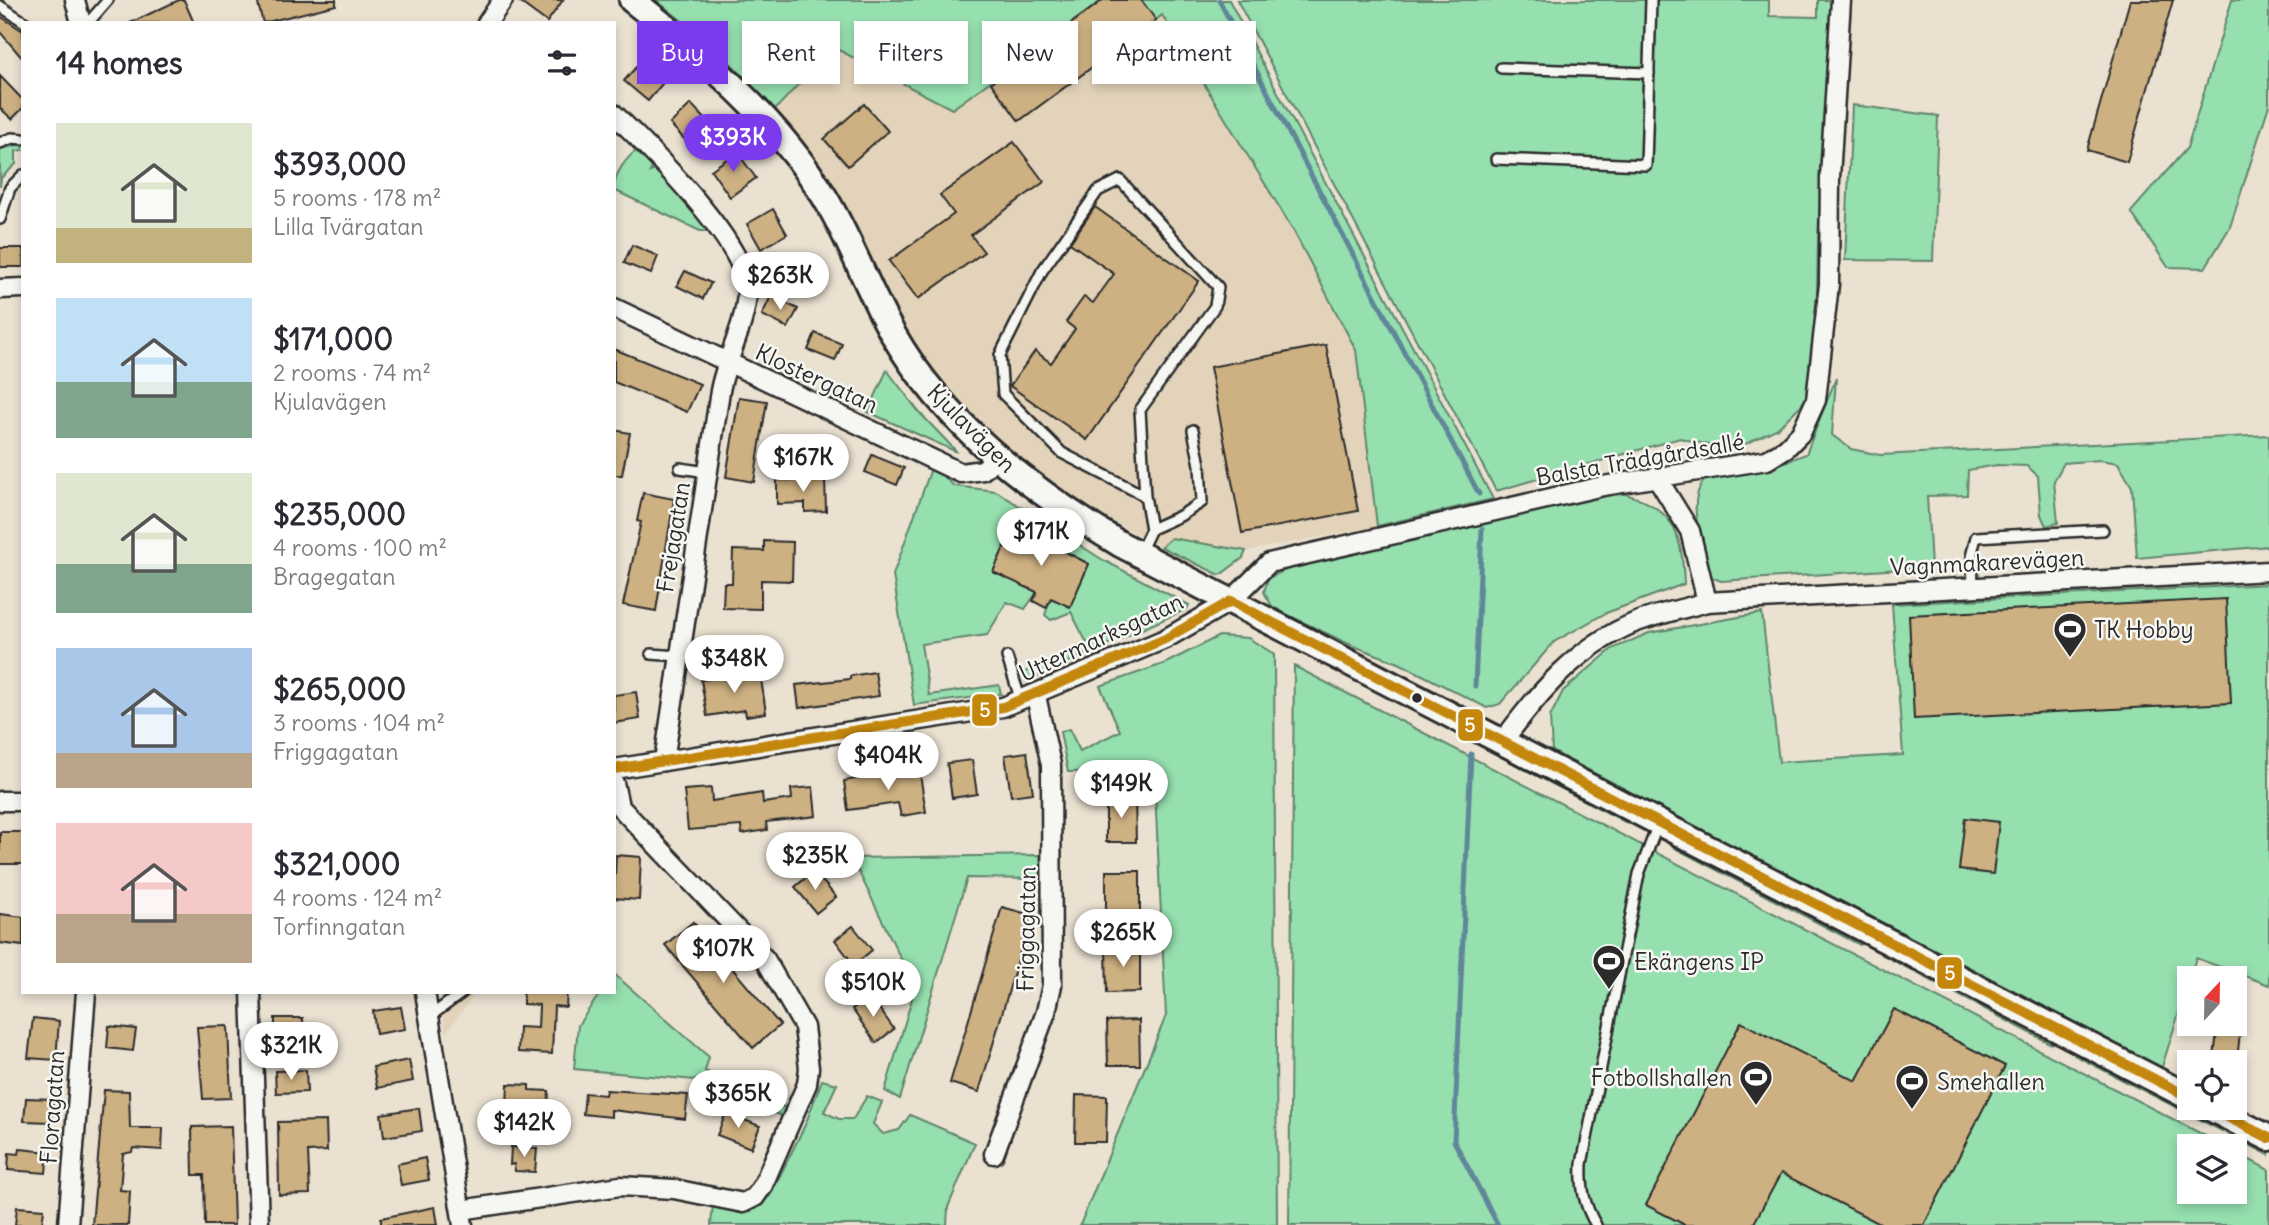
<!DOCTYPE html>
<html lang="en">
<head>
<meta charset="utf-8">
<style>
	:root { --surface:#fff; --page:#f7f7f7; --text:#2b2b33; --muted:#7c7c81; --accent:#7c3aed }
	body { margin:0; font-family:Delius,sans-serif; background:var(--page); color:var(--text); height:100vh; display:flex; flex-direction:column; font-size:26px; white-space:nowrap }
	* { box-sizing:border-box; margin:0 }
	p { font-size:23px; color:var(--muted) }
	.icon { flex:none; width:38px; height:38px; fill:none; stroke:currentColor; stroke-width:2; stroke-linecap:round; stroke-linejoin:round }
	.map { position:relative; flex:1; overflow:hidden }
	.panel { position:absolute; left:21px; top:21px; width:595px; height:973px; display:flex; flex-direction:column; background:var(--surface); border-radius:0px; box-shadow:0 4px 10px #0003 }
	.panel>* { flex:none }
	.guide { position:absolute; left:637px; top:21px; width:665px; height:63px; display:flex; gap:14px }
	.needle { width:46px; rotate:22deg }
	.buttons { position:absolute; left:2177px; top:966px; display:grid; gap:14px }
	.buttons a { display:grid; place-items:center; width:70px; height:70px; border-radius:0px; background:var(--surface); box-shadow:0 4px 10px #0003; font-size:35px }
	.price { position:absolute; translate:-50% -60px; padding:0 16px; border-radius:24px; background:#fff; color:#222; font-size:23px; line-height:46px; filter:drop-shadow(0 2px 4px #0008) }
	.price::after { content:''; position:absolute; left:50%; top:42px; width:21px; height:16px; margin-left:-10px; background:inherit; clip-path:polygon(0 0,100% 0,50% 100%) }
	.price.active { background:var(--accent); color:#fff }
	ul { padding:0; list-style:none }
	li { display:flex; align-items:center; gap:21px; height:175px; padding:0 35px }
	li span { display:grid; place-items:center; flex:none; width:196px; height:140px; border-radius:0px; color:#555 }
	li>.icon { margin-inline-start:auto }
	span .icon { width:84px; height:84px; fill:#fffc; stroke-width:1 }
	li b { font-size:30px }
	h2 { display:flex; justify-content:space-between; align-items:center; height:84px; padding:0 35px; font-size:30px }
	.tag { padding:0 24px; border-radius:0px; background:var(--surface); box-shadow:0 4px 10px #0003; font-size:24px; line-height:63px }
	.tag.active { background:var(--accent); color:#fff }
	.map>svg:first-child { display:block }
	.built { fill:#e2d3ba }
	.green { fill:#96dfaf; stroke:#60856d; stroke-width:2 }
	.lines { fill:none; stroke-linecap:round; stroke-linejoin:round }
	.stream { stroke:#5f8799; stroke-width:5 }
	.building { fill:#ceb183; stroke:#2b2b2b; stroke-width:2 }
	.lane-casing { stroke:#2b2b2b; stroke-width:14 }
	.street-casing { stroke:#2b2b2b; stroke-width:23 }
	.secondary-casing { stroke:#2b2b2b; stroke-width:30 }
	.lane { stroke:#f6f6f2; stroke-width:9 }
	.street { stroke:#f6f6f2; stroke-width:18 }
	.secondary { stroke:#f6f6f2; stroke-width:24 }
	.bus-1-casing { stroke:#f6f6f2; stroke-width:16 }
	.bus-1 { stroke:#c4870b; stroke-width:10 }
	.bus-dot { fill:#2b2b2b; stroke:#f6f6f2; stroke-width:2.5 }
	.labels { text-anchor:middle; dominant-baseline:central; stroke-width:5; stroke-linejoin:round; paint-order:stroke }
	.street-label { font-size:23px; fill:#2b2b2b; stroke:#f6f6f2 }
	.poi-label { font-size:23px; fill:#2b2b2b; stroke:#f6f6f2; text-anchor:start }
	.line-badge { stroke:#f6f6f2; stroke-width:2.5 }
	.badge-label { font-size:19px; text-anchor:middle; font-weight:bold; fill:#fff }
</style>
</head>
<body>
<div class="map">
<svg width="2269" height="1225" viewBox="0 0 2269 1225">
	<rect width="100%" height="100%" fill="#eae1d1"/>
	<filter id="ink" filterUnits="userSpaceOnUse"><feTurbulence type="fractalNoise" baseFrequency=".0143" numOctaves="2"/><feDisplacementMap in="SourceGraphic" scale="14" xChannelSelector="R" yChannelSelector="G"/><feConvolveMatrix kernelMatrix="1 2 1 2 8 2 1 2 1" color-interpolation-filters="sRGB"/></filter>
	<g filter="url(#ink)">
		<!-- built -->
		<g class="built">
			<polygon points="1103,0 1156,20 1162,15 1292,228 1356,350 1377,526 1246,551 1171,538 1161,547 1070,499 1008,450 933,376 772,113 833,46 952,109"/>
			<polygon points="440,992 476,992 446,1033"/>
		</g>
		<!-- green -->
		<g class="green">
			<path d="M656,0H1103L952,109L833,47L772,113C742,67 699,34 656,0Z"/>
			<polygon points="1141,0 1229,0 1493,499 1377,526 1356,350 1292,228 1162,15 1156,20"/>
			<polygon points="1237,0 1769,0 1769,16 1818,17 1818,0 1832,0 1818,236 1816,347 1806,400 1778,428 1748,443 1721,448 1680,438 1496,491"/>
			<polygon points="2232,0 2269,0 2269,105 2230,227 2205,268 2168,267 2131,212 2187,148"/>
			<polygon points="1852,105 1938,116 1933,261 1845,260"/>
			<polygon points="23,144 23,150 16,151 16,164 1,178 0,187 0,149"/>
			<path d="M640,148L654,163L650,172L659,169L708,231H700L614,190C614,174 626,157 640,148Z"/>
			<polygon points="887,370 919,412 957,452 868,412"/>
			<path d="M1836,378L1832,435L1851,449L1880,455L2269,435V546L2137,558L2132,487L2118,463L2100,460L2064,463L2054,481L2058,523L2046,526L2041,515L2038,476L2027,466L1997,465L1968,470L1967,495L1927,496L1931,567L1721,581L1711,577C1706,546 1683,506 1705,479L1785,462L1806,454Z"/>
			<polygon points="932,466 954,486 996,491 1103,560 1189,605 1187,609 1026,681 1023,673 1087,643 1071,612 1051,620 1045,615 1051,598 1070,606 1089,564 1015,525 993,572 1037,592 1025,609 1007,602 987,635 921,644 929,695 999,685 1001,694 914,705 893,575"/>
			<path d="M1618,492C1673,506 1682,530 1684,584L1606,613L1554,642L1500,704L1487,708L1399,663L1351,645L1273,608L1264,592L1268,578L1292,567Z"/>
			<polygon points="1171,538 1246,551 1243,558 1220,575 1161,547"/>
			<polygon points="2269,584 2269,985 2196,958 2161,1070 1552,751 1550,717 1563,691 1612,649 1649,633 1762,613 1779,762 1903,755 1892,604"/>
			<polygon points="1219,636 1248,638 1274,654 1277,1225 1080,1225 1166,1016 1154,771 1068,772 1060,732 1069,729 1080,751 1120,731 1100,686 1166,663"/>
			<polygon points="1294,666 2225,1146 2189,1146 2189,1192 2235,1192 2235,1152 2269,1170 2269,1225 1289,1225"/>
			<polygon points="1464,729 1621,817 1627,823 1459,735"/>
			<polygon points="1673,847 1679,847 1862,943 1860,945"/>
			<polygon points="1040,855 1042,879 967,878 900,1099 885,1091 915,988 852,858"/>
			<polygon points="1882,952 2054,1040 2051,1044 1881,954"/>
			<polygon points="614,974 709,1057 705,1071 786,1108 782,1116 695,1080 574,1069 578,1025 601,992 614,992"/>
			<polygon points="2076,1050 2269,1151 2269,1155 2074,1055"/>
			<polygon points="822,1080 837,1084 824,1112 839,1119 853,1119 867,1096 882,1102 873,1124 883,1134 899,1130 910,1115 975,1143 948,1207 947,1225 711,1225 713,1204 743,1213 770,1196 805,1125"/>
		</g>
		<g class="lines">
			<!-- stream -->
			<g class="stream">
				<polyline points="1219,0 1479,494"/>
				<polyline points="1475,686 1482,529"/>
				<polyline points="1471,754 1454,1141 1498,1225"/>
			</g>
		</g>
		<!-- building -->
		<g class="building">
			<polygon points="179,0 184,0 194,23 130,23"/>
			<polygon points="257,0 336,0 336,5 263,23"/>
			<polygon points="517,0 563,0 547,22"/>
			<polygon points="1103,0 1141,0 1156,20 1019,121 991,83"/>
			<polygon points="2130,0 2173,0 2127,162 2087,150"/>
			<polygon points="0,16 23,31 23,59 0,32"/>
			<polygon points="643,59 667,78 648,101 624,81"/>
			<polygon points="0,76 23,100 23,108 12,119 0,108"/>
			<polygon points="691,104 711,125 690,145 670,124"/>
			<polygon points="864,104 888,131 848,166 824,139"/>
			<polygon points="1014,142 1044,182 971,235 984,252 918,299 889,261 954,214 940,195"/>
			<polygon points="737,152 756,178 730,197 711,170"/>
			<polygon points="1095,207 1199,281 1087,440 1010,386 1035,351 1051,363 1075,329 1066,322 1084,297 1093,303 1114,274 1070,243"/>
			<polygon points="773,209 787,234 761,249 747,224"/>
			<polygon points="632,245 658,256 651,274 624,263"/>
			<rect x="0" y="248" width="23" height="19"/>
			<polygon points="685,271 711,283 703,299 677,286"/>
			<polygon points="771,296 798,309 788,328 762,315"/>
			<polygon points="815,333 842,344 835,361 808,350"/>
			<polygon points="1326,345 1358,511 1242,533 1210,367"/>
			<polygon points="614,349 700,384 687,412 614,382"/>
			<polygon points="739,397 767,401 754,482 726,477"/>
			<polygon points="614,430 630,433 622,475 614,475"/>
			<polygon points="872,455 904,468 897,485 865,472"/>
			<polygon points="825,479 826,511 805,512 805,503 777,504 777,480"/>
			<polygon points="643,493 674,499 656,611 623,605 641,522 637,521"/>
			<polygon points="1014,525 1089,564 1070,607 1051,598 1046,608 1033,601 1037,592 993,572"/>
			<polygon points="764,541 793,542 792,581 761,580 761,609 723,608 724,583 732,583 733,550 764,551"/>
			<polygon points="2226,599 2231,703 1914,719 1909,615"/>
			<polygon points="760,672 766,713 746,716 745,710 707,716 701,680"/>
			<polygon points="875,672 879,696 799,708 796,685 850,679 850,676"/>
			<polygon points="636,692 640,719 614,723 614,695"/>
			<polygon points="1027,752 1033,793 1011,796 1005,755"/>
			<polygon points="972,760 977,794 952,798 947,763"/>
			<polygon points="919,768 926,812 901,816 898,803 848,810 844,781"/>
			<polygon points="813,787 816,816 766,822 767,830 742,834 741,826 688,830 684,790 711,788 712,801 762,793 763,803 792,799 791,789"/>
			<polygon points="1135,797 1136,842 1106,842 1106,798"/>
			<polygon points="1965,818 1999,822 1993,874 1959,870"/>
			<rect x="0" y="832" width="23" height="32"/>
			<polygon points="616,855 641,857 639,900 614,898"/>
			<polygon points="814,871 836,897 816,913 795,887"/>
			<rect x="1106" y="871" width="34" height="44"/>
			<polygon points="1002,907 1031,915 979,1092 950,1083"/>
			<polygon points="0,914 23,917 23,946 0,943"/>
			<polygon points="693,922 780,1025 753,1048 665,945"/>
			<polygon points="853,926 872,950 854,965 835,940"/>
			<polygon points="1140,946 1140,992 1107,993 1106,947"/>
			<polygon points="523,992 567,992 566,1007 554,1006 552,1054 518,1052 519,1027 538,1028 539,1005 523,1004"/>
			<polygon points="870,996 894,1029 876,1043 852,1009"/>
			<polygon points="401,1007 405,1029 376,1034 373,1011"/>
			<polygon points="1894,1009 2005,1066 1924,1225 1882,1225 1781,1173 1753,1225 1685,1225 1646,1205 1741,1022 1856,1081"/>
			<polygon points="33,1018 59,1021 56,1060 28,1058"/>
			<rect x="275" y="1018" width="28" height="23"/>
			<polygon points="1139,1020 1140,1065 1108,1065 1107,1021"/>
			<polygon points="109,1026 136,1029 133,1051 107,1048"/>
			<polygon points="228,1026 231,1098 203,1099 197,1027"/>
			<polygon points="2217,1031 2240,1033 2237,1060 2214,1058"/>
			<polygon points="409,1060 413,1081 377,1088 373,1067"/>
			<polygon points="306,1070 307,1092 276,1093 275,1071"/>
			<polygon points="508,1084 529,1085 529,1090 549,1091 548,1108 507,1106"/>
			<polygon points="104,1090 129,1091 130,1128 163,1128 162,1150 133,1148 132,1152 123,1154 120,1190 130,1191 128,1225 92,1225"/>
			<polygon points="606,1090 688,1095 685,1119 611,1110 611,1117 583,1114 585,1093 605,1095"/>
			<polygon points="1076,1095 1107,1096 1106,1142 1075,1142"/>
			<polygon points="26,1098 53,1099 51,1122 24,1121"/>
			<polygon points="419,1108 422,1131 384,1137 381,1114"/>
			<polygon points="726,1113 760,1126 751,1148 717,1135"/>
			<polygon points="326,1121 327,1151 308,1152 310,1194 279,1195 278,1122"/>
			<polygon points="231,1126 234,1225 205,1225 204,1175 193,1175 192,1127"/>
			<polygon points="511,1147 537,1149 535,1172 515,1171 514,1164 510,1165"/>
			<polygon points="20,1149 48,1152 46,1173 8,1170 9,1153 19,1154"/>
			<polygon points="425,1158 429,1180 401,1185 397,1164"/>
			<polygon points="17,1207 44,1209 42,1225 15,1225"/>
			<polygon points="435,1207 438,1225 381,1225 381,1218"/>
		</g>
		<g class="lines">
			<defs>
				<g id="lane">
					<polyline points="0,6 26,23"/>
					<polyline points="88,23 108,0"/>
					<polyline points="1501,68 1649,73"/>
					<polyline points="0,143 12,138 23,139"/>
					<polyline points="1496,159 1646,165 1651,0"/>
					<polyline points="0,219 10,188 23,175"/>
					<polyline points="680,468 707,472"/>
					<polyline points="1145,496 1062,453 1003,394 1000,355 1042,271 1098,191 1120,180 1218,287 1215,306 1140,410 1145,496 1151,529"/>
					<polyline points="1140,552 1151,529 1180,516 1202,502 1200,465 1193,430"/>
					<polyline points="1973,588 1972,553 1976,537 2103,530"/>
					<polyline points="651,654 679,656"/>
					<polyline points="1007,657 1021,701"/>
					<polyline points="429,1017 463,992"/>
					<path d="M1596,1225C1584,1205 1581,1188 1582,1164L1639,874L1658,824"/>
				</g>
				<g id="street">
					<polyline points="75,0 81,23"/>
					<polyline points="487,23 503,0"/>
					<path d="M614,114C648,147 750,246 747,293C745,327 726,358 720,391L664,761"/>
					<polyline points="0,289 23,288"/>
					<polyline points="614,308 961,473 983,470 997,456"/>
					<polyline points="1656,476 1690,531 1707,602"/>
					<path d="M1503,741C1539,692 1577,647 1634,623C1657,614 1683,609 1707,602L2269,571"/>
					<polyline points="614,769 1003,707 1165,639 1231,601 1269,563 1603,486 1767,460 1786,448 1801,433 1816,400 1829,284 1830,177 1841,0"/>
					<polyline points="0,801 23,801"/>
					<polyline points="251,992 259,1225"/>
					<polyline points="425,992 463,1225"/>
					<polyline points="994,1154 1046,1012 1052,985 1051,765 1036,696"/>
					<polyline points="461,1210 620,1186 674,1189 743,1203 755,1197 763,1185 807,1084 809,1068 804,1027 765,959 619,806 614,783"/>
					<polyline points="68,1225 86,992"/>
				</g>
				<g id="secondary">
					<path d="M632,0C704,57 776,118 824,196C851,240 867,289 893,334C945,425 1031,490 1120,544L2189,1097"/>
					<polyline points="2210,1108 2269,1138"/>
				</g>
			</defs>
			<!-- lane casing -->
			<use href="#lane" class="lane-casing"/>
			<!-- street casing -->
			<use href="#street" class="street-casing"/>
			<!-- secondary casing -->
			<use href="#secondary" class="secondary-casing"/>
			<!-- lane -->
			<use href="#lane" class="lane"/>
			<!-- street -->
			<use href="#street" class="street"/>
			<!-- secondary -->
			<use href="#secondary" class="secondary"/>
			<defs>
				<g id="bus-1">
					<polyline points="1231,601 2189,1097"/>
					<polyline points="614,769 1003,707 1165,639 1231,601"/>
					<polyline points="2210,1108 2269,1138"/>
				</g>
			</defs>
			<!-- bus-1 casing -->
			<use href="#bus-1" class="bus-1-casing"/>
			<!-- bus-1 -->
			<use href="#bus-1" class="bus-1"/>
		</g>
	</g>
	<!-- icons -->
	<defs>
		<symbol id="stadium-pin" viewBox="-11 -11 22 30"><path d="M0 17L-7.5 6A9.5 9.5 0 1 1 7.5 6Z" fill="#2b2b2b" stroke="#f6f6f2"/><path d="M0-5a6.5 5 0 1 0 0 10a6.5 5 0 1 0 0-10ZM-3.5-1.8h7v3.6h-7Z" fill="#fff"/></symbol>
	</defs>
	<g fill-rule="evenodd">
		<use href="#stadium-pin" x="2051" y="610" width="38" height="52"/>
		<use href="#stadium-pin" x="1590" y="942" width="38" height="52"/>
		<use href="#stadium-pin" x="1737" y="1058" width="38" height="52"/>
		<use href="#stadium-pin" x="1893" y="1062" width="38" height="52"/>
	</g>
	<!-- markers -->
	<circle class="bus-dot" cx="1417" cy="698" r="6"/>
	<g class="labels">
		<!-- street labels -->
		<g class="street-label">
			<text transform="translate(817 378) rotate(25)">Klostergatan</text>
			<text transform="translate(972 428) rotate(45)">Kjulavägen</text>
			<text transform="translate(1640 459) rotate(-10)">Balsta Trädgårdsallé</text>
			<text transform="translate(673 537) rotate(-81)">Frejagatan</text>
			<text transform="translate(1987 562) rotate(-3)">Vagnmakarevägen</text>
			<text transform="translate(1101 637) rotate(-25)">Uttermarksgatan</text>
			<text transform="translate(1026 929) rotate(-89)">Friggagatan</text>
			<text transform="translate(52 1107) rotate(-86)">Floragatan</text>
		</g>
		<!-- poi labels -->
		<g class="poi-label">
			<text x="2094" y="629">TK Hobby</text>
			<text x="1634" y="961">Ekängens IP</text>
			<text x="1732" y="1077" text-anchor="end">Fotbollshallen</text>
			<text x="1937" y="1081">Smehallen</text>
		</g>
	</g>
	<g class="line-badge">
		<rect x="971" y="693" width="27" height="34" rx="7" fill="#c4870b"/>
		<rect x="1457" y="708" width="27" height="34" rx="7" fill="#c4870b"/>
		<rect x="1936" y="956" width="27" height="34" rx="7" fill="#c4870b"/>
	</g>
	<g class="badge-label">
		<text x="985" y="717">5</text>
		<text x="1470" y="732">5</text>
		<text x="1950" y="980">5</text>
	</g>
</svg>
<div class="buttons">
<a><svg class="needle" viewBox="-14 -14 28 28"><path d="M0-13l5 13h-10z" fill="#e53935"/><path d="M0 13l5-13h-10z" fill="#7c7c81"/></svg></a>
<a><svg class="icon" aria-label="locate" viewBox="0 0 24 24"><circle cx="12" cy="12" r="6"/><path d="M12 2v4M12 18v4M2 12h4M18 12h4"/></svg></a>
<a><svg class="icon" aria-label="layers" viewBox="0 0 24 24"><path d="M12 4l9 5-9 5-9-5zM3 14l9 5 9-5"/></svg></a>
</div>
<b class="price active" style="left:733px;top:174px">$393K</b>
<b class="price" style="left:780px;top:312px">$263K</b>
<b class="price" style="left:803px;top:494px">$167K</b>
<b class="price" style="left:1041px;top:568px">$171K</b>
<b class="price" style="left:734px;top:695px">$348K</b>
<b class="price" style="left:888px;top:792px">$404K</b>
<b class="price" style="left:1121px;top:820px">$149K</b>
<b class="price" style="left:815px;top:892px">$235K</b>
<b class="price" style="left:1123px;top:969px">$265K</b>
<b class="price" style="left:723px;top:985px">$107K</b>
<b class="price" style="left:873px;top:1019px">$510K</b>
<b class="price" style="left:291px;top:1082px">$321K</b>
<b class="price" style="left:738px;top:1130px">$365K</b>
<b class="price" style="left:524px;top:1159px">$142K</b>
<div class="guide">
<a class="tag active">Buy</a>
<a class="tag">Rent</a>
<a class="tag">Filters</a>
<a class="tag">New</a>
<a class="tag">Apartment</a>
</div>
<section class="panel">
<h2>14 homes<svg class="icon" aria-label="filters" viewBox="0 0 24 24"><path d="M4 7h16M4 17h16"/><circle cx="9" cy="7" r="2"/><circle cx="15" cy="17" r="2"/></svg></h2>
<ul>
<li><span style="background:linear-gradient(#dfe7d0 75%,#c2b280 0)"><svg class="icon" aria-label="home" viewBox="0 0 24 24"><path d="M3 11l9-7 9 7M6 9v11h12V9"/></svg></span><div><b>$393,000</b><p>5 rooms · 178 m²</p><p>Lilla Tvärgatan</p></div></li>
<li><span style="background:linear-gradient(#bfe0f5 60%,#7fa58c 0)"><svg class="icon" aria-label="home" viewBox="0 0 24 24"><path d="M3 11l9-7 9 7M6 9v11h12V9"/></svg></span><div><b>$171,000</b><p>2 rooms · 74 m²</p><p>Kjulavägen</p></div></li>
<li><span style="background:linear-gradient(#dfe7d0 65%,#7fa58c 0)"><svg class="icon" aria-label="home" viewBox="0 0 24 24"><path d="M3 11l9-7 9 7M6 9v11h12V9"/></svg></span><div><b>$235,000</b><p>4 rooms · 100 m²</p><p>Bragegatan</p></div></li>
<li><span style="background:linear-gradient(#a9c7e8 75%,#b9a48a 0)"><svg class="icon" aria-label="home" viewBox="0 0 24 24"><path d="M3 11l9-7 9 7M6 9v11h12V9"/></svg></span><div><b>$265,000</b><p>3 rooms · 104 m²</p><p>Friggagatan</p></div></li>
<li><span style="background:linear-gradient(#f6c9c9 65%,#b9a48a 0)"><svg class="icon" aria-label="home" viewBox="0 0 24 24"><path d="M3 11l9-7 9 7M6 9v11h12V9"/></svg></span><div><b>$321,000</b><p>4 rooms · 124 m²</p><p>Torfinngatan</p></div></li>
</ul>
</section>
</div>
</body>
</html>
